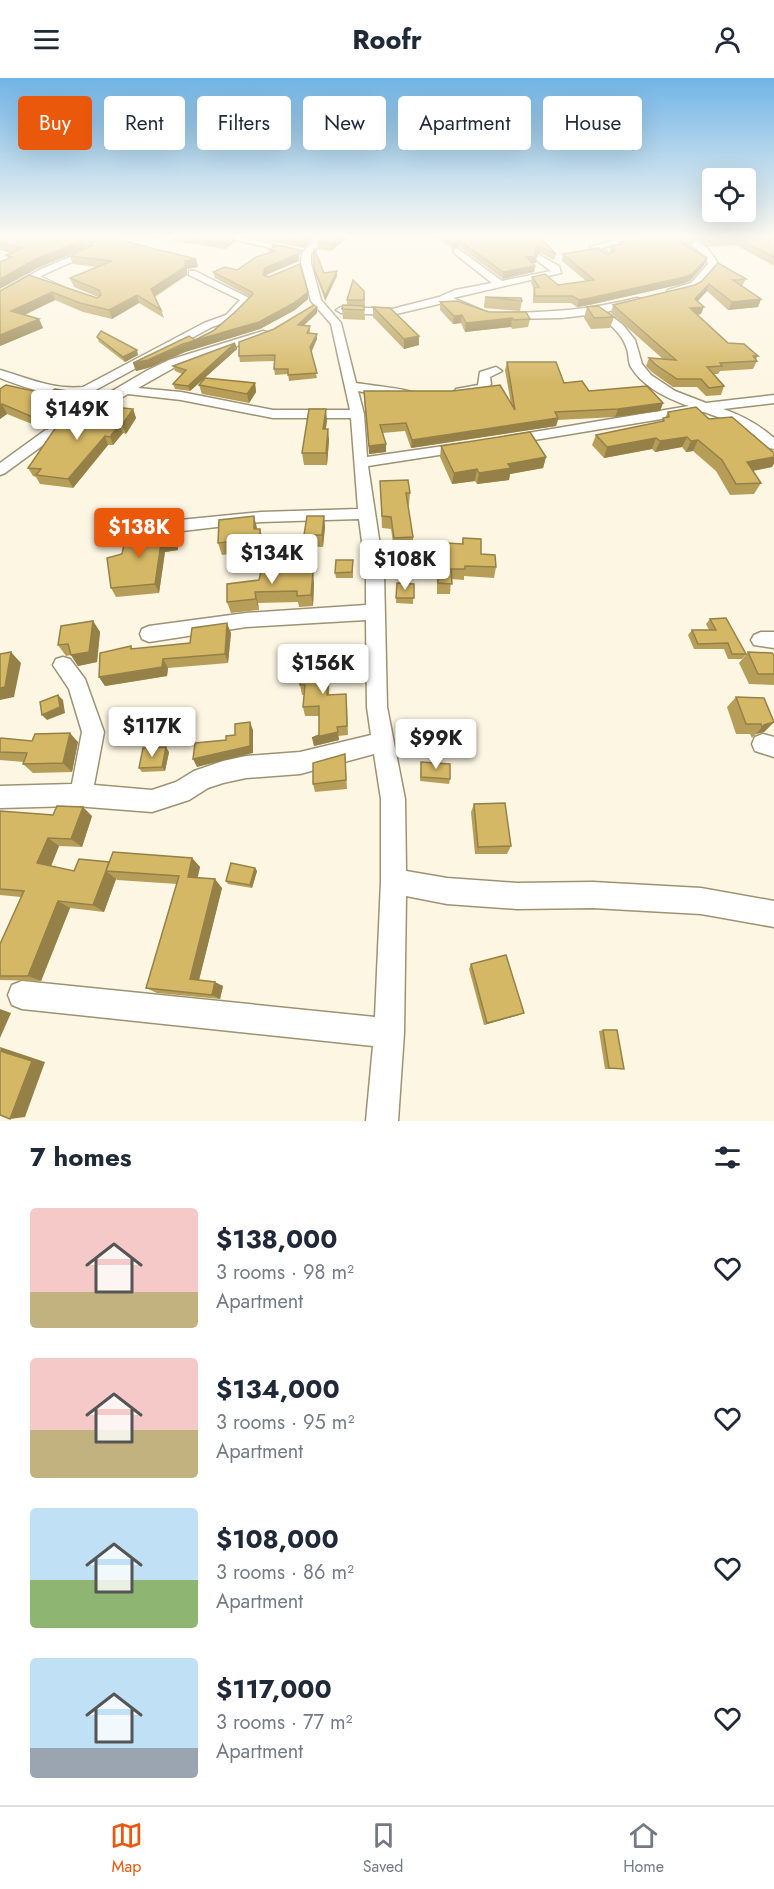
<!DOCTYPE html>
<html lang="en">
<head>
<meta charset="utf-8">
<style>
	:root { --surface:#fff; --page:#f2f2f3; --text:#1f2937; --muted:#747a83; --line:#e0e1e3; --accent:#ea580c }
	body { margin:0; font-family:Jost,sans-serif; background:var(--page); color:var(--text); height:100vh; display:flex; flex-direction:column; font-size:22px; white-space:nowrap }
	* { box-sizing:border-box; margin:0 }
	p { font-size:20px; color:var(--muted) }
	.icon { flex:none; width:33px; height:33px; fill:none; stroke:currentColor; stroke-width:2; stroke-linecap:round; stroke-linejoin:round }
	.map { position:relative; height:1043px; overflow:hidden }
	.side { display:flex; flex-direction:column; background:var(--surface); flex:1 }
	.side>* { flex:none }
	.hud { position:absolute; left:18px; top:18px; width:738px; height:54px; display:flex; gap:12px }
	.tools { position:absolute; left:702px; top:90px; display:grid; gap:12px }
	.tools a { display:grid; place-items:center; width:54px; height:54px; border-radius:6px; background:var(--surface); box-shadow:0 6px 24px #0002; font-size:30px }
	.price { position:absolute; translate:-50% -51px; padding:0 14px; border-radius:6px; background:#fff; color:#222; font-size:20px; line-height:39px; filter:drop-shadow(0 2px 3px #0008) }
	.price::after { content:''; position:absolute; left:50%; top:36px; width:18px; height:14px; margin-left:-9px; background:inherit; clip-path:polygon(0 0,100% 0,50% 100%) }
	.price.current { background:var(--accent); color:#fff }
	ul { padding:0; list-style:none }
	li { display:flex; align-items:center; gap:18px; height:150px; padding:0 30px }
	li span { display:grid; place-items:center; flex:none; width:168px; height:120px; border-radius:6px; color:#555 }
	li>.icon { margin-inline-start:auto }
	span .icon { width:72px; height:72px; fill:#fffc; stroke-width:1 }
	li b { font-size:26px }
	h2 { display:flex; justify-content:space-between; align-items:center; height:72px; padding:0 30px; font-size:26px }
	.chip { padding:0 21px; border-radius:6px; background:var(--surface); box-shadow:0 6px 24px #0002; font-size:21px; line-height:54px }
	.chip.current { background:var(--accent); color:#fff }
	header { display:flex; justify-content:space-between; align-items:center; height:78px; padding:0 30px; background:var(--surface); font-size:27px; font-weight:700 }
	.menu { display:flex; justify-content:space-around; align-items:center; height:84px; border-top:2px solid var(--line); background:var(--surface); font-size:16px; color:var(--muted) }
	.menu a { display:grid; justify-items:center; gap:3px }
	.menu .current { color:var(--accent) }
	.map>svg:first-child { display:block }
	.lines { fill:none; stroke-linecap:round; stroke-linejoin:round }
	.lane-casing { stroke:#9d9274; stroke-width:7 }
	.street-casing { stroke:#9d9274; stroke-width:3 }
	.lane { stroke:#fff; stroke-width:5 }
	.street { fill:#fff; fill-rule:evenodd }
	.wall { fill:#b79e58 }
	.shaded-wall { fill:#958147 }
	.building { fill:#d5b866; stroke:#958147; stroke-width:1.5 }
</style>
</head>
<body>
<header><svg class="icon" aria-label="menu" viewBox="0 0 24 24"><path d="M4 6h16M4 12h16M4 18h16"/></svg>Roofr<svg class="icon" aria-label="person" viewBox="0 0 24 24"><circle cx="12" cy="8" r="4"/><path d="M4 21q1-7 8-7t8 7"/></svg></header>
<div class="map">
<svg width="774" height="1043" viewBox="0 0 774 1043">
	<rect width="100%" height="100%" fill="#fdf6e3"/>
	<g class="lines">
		<defs>
			<polyline id="lane" points="34,198 62,211"/>
			<g id="street">
				<polygon points="148,157 161,157 157,160"/>
				<polygon points="214,157 233,157 301,173 297,176"/>
				<path d="M319,157H328L311,176V185L321,222L341,245L356,305C367,307 409,311 414,315C402,325 373,316 358,313L364,336L367,379L465,365L472,369L465,373L368,388L384,494L387,629L405,721L406,793L447,800L517,805L593,804L701,810L774,823V849L701,836L593,830L517,831L447,826L406,818L404,955L398,1043H366L373,968L22,931L12,927L8,917L12,907L22,903L375,939L381,803V721L374,676L300,696L246,700L223,705L208,710L189,722L152,734L75,728L0,730V708L72,706L82,654L69,611L53,587L56,581L63,579L70,581L85,601L104,654L94,707L152,712L176,704L194,693L223,683L246,678L300,674L371,657L367,629L366,542L246,549L149,564L142,561L140,556L142,551L149,548L246,535L366,527V494L359,441L261,444L156,456L149,473H137L135,469L143,447L149,445L261,434L358,431L351,340H273L181,322L128,316L57,357L5,395L0,397V385L47,351L148,292L169,282L263,253L267,254V258L177,288L138,310L181,314L273,332H350L331,246L311,223L301,185L302,175Z"/>
				<path d="M678,157C695,157 711,171 718,186L697,209L672,217L667,214L668,212L691,205L708,186L705,178Z"/>
				<polygon points="630,158 672,158 668,161 630,164 601,170 611,178 606,181 590,169"/>
				<polygon points="457,170 502,203 551,193 536,182 536,178 539,177 559,188 561,195 453,220 481,232 481,236 473,236 460,229 443,225 392,237 341,235 336,232 341,229 392,231 439,219 455,212 492,205 454,175 453,173"/>
				<polygon points="86,172 94,174 45,196 0,221 0,214 39,192"/>
				<path d="M189,193H195L251,221L234,241L212,249L90,315C60,322 28,311 0,300V292C28,300 53,312 83,309L204,245L226,237L240,222L189,197Z"/>
				<path d="M637,220L641,221V225L606,234L623,247L635,262L642,286L651,297L675,313L706,325L774,317V325L723,331C743,338 758,346 774,360V371L769,370L740,347L704,334L510,366L505,365L503,362L505,359L510,358L689,328C668,321 643,309 631,289C628,284 629,276 627,271C622,255 609,245 596,236L561,240L504,241L499,238L504,235C552,234 590,232 637,220Z"/>
				<polygon points="496,289 502,293 490,299 491,306 486,313 460,318 454,314 456,311 478,307 480,294"/>
				<polygon points="761,554 774,554 774,570 754,567 751,562 754,557"/>
				<polygon points="763,656 774,659 774,679 755,673 752,666 755,659"/>
			</g>
		</defs>
		<!-- lane casing -->
		<use href="#lane" class="lane-casing"/>
		<!-- street casing -->
		<use href="#street" class="street-casing"/>
		<!-- lane -->
		<use href="#lane" class="lane"/>
		<!-- street -->
		<use href="#street" class="street"/>
	</g>
	<!-- wall -->
	<g class="wall">
		<polygon points="0,158 104,158 196,181 198,189 187,191 187,197 155,219 161,232 164,240 139,225 112,241 83,234 55,222 25,237 39,241 43,250 0,268 29,197 97,220 98,219 74,209 70,200 98,189 73,186 70,178 86,170 38,190 8,181 6,177 11,175 0,172"/>
		<polygon points="172,158 234,158 235,164 225,171 173,163"/>
		<polygon points="246,158 315,158 304,170"/>
		<polygon points="324,158 349,158 331,173 318,171 317,164"/>
		<polygon points="434,158 538,158 556,176 554,182 540,175 535,176 536,185 532,185 535,188 534,194 503,201 458,168 452,171"/>
		<polygon points="646,158 693,164 690,170 705,186 690,203 682,206 589,227 577,229 571,225 533,225 533,217 534,211 531,205 532,199 558,207 586,203 562,183 563,176 608,177 610,175 610,174 611,168 618,167 619,164 645,162"/>
		<polygon points="692,158 774,158 774,188 736,167 707,169"/>
		<polygon points="272,168 299,172 299,183 265,197 308,221 295,232 260,251 185,274 151,289 136,293 133,285 195,262 213,253 234,235 250,219 215,200 213,194 237,192 270,175 269,172 272,170"/>
		<polygon points="314,170 324,195 337,198 325,223 315,194"/>
		<polygon points="746,201 742,208 761,221 758,229 728,232 707,213 698,223 701,236 697,237 728,265 758,278 756,281 757,283 753,291 720,293 718,296 714,296 724,308 721,317 706,318 697,309 673,309 653,295 646,288 649,280 663,281 611,235 613,227 695,207 702,203"/>
		<polygon points="364,213 365,228 347,227 347,222"/>
		<polygon points="485,219 522,223 520,233 484,230"/>
		<polygon points="440,224 530,241 528,249 512,251 511,249 465,254 461,245 453,246 440,232"/>
		<polygon points="364,228 365,242 343,241 342,231"/>
		<polygon points="317,229 317,235 303,248 310,248 310,255 317,256 317,261 311,274 317,300 289,303 288,296 275,297 274,291 275,283 240,284 239,278 274,251"/>
		<polygon points="373,229 419,267 404,271 373,239"/>
		<polygon points="587,229 614,239 610,250 591,251 584,240"/>
		<polygon points="97,259 138,277 125,284 99,264"/>
		<polygon points="235,265 237,271 190,313 175,311 173,306 182,296 175,293 173,288"/>
		<polygon points="507,284 589,313 663,325 660,333 615,339 558,342 556,348 411,370 405,353 383,355 386,374 369,376 364,321 511,326 505,292"/>
		<polygon points="255,305 256,314 249,325 202,316 199,307"/>
		<polygon points="0,311 47,316 81,315 85,325 78,331 79,333 47,352 7,336 0,341"/>
		<polygon points="133,331 136,340 126,356 123,355 113,367 108,367 73,410 40,406 36,399 33,398 28,390"/>
		<polygon points="668,334 709,341 772,389 753,393 761,405 754,416 730,417 716,393 693,373 686,374 682,369 655,374 652,371 604,380 592,367 596,357 662,344 663,340 665,340"/>
		<polygon points="327,342 326,351 329,362 327,387 304,387 302,375"/>
		<polygon points="441,368 546,379 543,390 510,396 509,402 477,406 475,403 452,406 440,379"/>
		<polygon points="380,403 410,415 409,427 408,427 413,459 413,470 394,471 391,451 382,450"/>
		<polygon points="324,438 325,449 323,469 306,468 304,457"/>
		<polygon points="131,451 136,461 134,465 145,466 178,456 178,472 165,474 159,515 116,519 111,510 122,476"/>
		<polygon points="257,451 260,451 263,462 263,476 238,478 237,475 222,477 218,465"/>
		<polygon points="463,460 496,489 494,500 464,498 464,502 451,501 450,516 437,516 437,481 438,471 447,471 447,465 462,466"/>
		<polygon points="353,488 353,500 336,500 335,495"/>
		<polygon points="314,505 313,528 299,529 298,524 258,525 259,532 231,535 227,524 227,506"/>
		<polygon points="397,505 414,506 413,526 396,525"/>
		<polygon points="710,541 746,576 742,581 728,581 724,571 694,571 688,557 692,552 709,552 706,546"/>
		<polygon points="93,543 100,554 97,584 78,588 71,577 66,578 58,567"/>
		<polygon points="231,555 228,585 168,590 167,598 105,608 99,599 131,568 132,571 190,565"/>
		<polygon points="748,574 774,577 774,607 749,606 739,585"/>
		<polygon points="330,587 329,617 347,625 348,657 338,658 339,662 314,668 319,657 319,638 305,638 303,629 304,617 302,617 300,607"/>
		<polygon points="736,619 774,644 764,654 756,656 752,660 750,656 736,656 727,629"/>
		<polygon points="0,661 32,663 78,664 72,694 33,695 23,686 24,684 0,682"/>
		<polygon points="169,674 165,693 142,694 139,690"/>
		<polygon points="345,676 347,711 315,714 313,706"/>
		<polygon points="421,684 450,701 449,706 420,703"/>
		<polygon points="474,726 511,768 507,776 475,776 471,734"/>
		<polygon points="0,733 53,737 92,738 82,769 59,768 51,788 74,793 109,784 192,780 200,789 197,800 222,810 199,902 223,908 220,921 157,915 146,910 177,806 117,802 116,801 104,834 70,830 41,903 0,902 0,866 21,819 0,817"/>
		<polygon points="255,790 257,793 252,810 228,806 226,803"/>
		<polygon points="471,886 519,937 484,947 469,891"/>
		<polygon points="603,952 624,991 605,991 599,953"/>
	</g>
	<!-- shaded-wall -->
	<g class="shaded-wall">
		<polygon points="234,158 235,164 225,171 224,165"/>
		<polygon points="309,158 315,158 304,170 304,163"/>
		<polygon points="341,158 349,158 331,173 331,166"/>
		<polygon points="82,162 85,170 38,190 0,211 0,201 34,182"/>
		<polygon points="459,162 458,168 452,171 453,165"/>
		<polygon points="536,169 541,169 540,175 535,176 537,178 536,185 525,186 526,179"/>
		<polygon points="299,172 299,183 266,197 264,203 263,197 265,190"/>
		<polygon points="707,180 705,186 690,203 682,206 589,227 577,229 579,222"/>
		<polygon points="196,181 198,189 187,191 187,197 153,219 151,211 185,183"/>
		<polygon points="535,188 534,194 503,201 503,194"/>
		<polygon points="337,193 337,198 325,223 325,218"/>
		<polygon points="709,206 707,213 693,228 695,221"/>
		<polygon points="52,214 55,222 15,241 11,233"/>
		<polygon points="308,214 308,221 295,232 260,251 185,274 151,289 136,293 133,285 148,282"/>
		<polygon points="137,217 139,225 112,241 109,232"/>
		<polygon points="761,221 758,229 728,232 732,224"/>
		<polygon points="317,229 317,235 298,253 298,247"/>
		<polygon points="704,229 701,236 687,238 690,230"/>
		<polygon points="462,237 461,245 453,246 454,238"/>
		<polygon points="512,240 511,249 465,254 466,245"/>
		<polygon points="39,241 43,250 0,268 0,257"/>
		<polygon points="317,256 317,261 311,275 310,269"/>
		<polygon points="419,258 419,267 404,271 404,261"/>
		<polygon points="235,265 237,271 190,313 188,308"/>
		<polygon points="137,272 138,277 125,284 123,279"/>
		<polygon points="255,305 256,314 249,325 247,316"/>
		<polygon points="81,315 85,325 78,331 79,333 47,352 42,343"/>
		<polygon points="663,325 660,333 615,339 618,331"/>
		<polygon points="2,326 7,336 0,341 0,328"/>
		<polygon points="133,331 136,340 126,356 122,347"/>
		<polygon points="326,331 327,342 324,362 323,351"/>
		<polygon points="558,340 556,348 411,370 412,362"/>
		<polygon points="119,347 123,355 113,367 110,359"/>
		<polygon points="328,351 329,362 327,387 326,375"/>
		<polygon points="105,358 108,367 73,410 68,401"/>
		<polygon points="687,359 682,369 655,374 660,363"/>
		<polygon points="656,360 652,371 604,380 607,369"/>
		<polygon points="698,362 693,373 686,374 691,363"/>
		<polygon points="386,366 386,374 369,376 369,368"/>
		<polygon points="546,379 543,390 510,396 509,402 477,406 479,395 508,386"/>
		<polygon points="774,379 774,386 772,389 741,395 747,384"/>
		<polygon points="477,391 475,403 452,406 454,395"/>
		<polygon points="254,438 257,450 257,463 254,451"/>
		<polygon points="324,438 325,449 323,469 322,457"/>
		<polygon points="174,446 178,456 178,472 165,474 159,515 155,506 161,465"/>
		<polygon points="131,451 136,461 133,468 135,474 128,459"/>
		<polygon points="260,451 263,462 263,476 260,465"/>
		<polygon points="313,494 314,505 313,528 311,517"/>
		<polygon points="255,514 258,525 259,532 256,521"/>
		<polygon points="93,543 100,554 97,584 78,588 71,577"/>
		<polygon points="227,545 231,555 228,585 225,576"/>
		<polygon points="11,574 21,585 14,619 0,622 0,610"/>
		<polygon points="329,578 330,587 328,626 327,617"/>
		<polygon points="163,581 168,590 167,598 105,608 99,599"/>
		<polygon points="58,617 63,622 65,635 47,642 42,637"/>
		<polygon points="250,644 253,652 253,675 197,689 193,681 250,668"/>
		<polygon points="774,644 764,654 756,656 764,647"/>
		<polygon points="338,654 339,662 314,668 312,660"/>
		<polygon points="70,655 78,664 72,694 63,685"/>
		<polygon points="166,669 169,674 165,693 162,689"/>
		<polygon points="83,729 92,738 82,769 71,761"/>
		<polygon points="48,760 59,768 49,793 37,785"/>
		<polygon points="192,780 200,789 196,807 188,799"/>
		<polygon points="255,790 257,793 252,810 250,807"/>
		<polygon points="106,793 116,801 104,834 93,827"/>
		<polygon points="215,801 222,810 198,906 190,901"/>
		<polygon points="58,823 70,830 41,903 28,898"/>
		<polygon points="215,904 223,908 220,921 212,917"/>
		<polygon points="0,931 11,935 0,960"/>
		<polygon points="524,935 519,937 484,947 487,945"/>
		<polygon points="0,969 45,984 25,1039 10,1041"/>
	</g>
	<!-- building -->
	<g class="building">
		<polygon points="0,158 103,158 196,181 185,183 185,189 151,211 161,232 137,217 109,232 80,225 52,214 11,233 39,241 0,257 0,213 29,197 97,220 101,217 99,212 70,200 112,183 70,178 93,167 92,164 82,162 34,182 0,201 0,184 12,179 6,177 23,170 0,165"/>
		<polygon points="178,158 234,158 224,165"/>
		<polygon points="276,158 309,158 304,163"/>
		<polygon points="324,158 341,158 331,166 317,164"/>
		<polygon points="443,158 538,158 556,176 541,169 536,169 535,176 537,178 526,179 535,188 503,194 459,162 453,165"/>
		<polygon points="646,158 685,158 693,164 681,165 707,180 692,196 685,199 590,220 579,222 572,218 535,218 534,210 539,209 532,199 545,196 558,207 594,202 563,176 598,170 608,177 615,172 611,168 621,166 619,164 649,161"/>
		<polygon points="702,158 774,158 774,179 739,161 709,163"/>
		<polygon points="275,167 299,172 298,176 265,190 263,197 269,199 300,186 308,214 294,225 259,244 183,266 148,282 133,285 189,258 195,262 213,253 234,235 253,216 252,214 213,194 225,189 237,192 256,179 275,173 269,172 274,169 272,168"/>
		<polygon points="314,170 324,195 337,193 325,218 314,190"/>
		<polygon points="718,185 746,201 733,202 761,221 732,224 709,206 695,221 704,229 690,230 728,265 744,266 758,278 753,278 757,283 720,285 722,288 707,289 724,308 709,310 701,301 677,301 656,287 649,280 676,282 613,227 695,207 702,203"/>
		<polygon points="353,202 364,213 364,222 347,222"/>
		<polygon points="485,219 521,220 522,223"/>
		<polygon points="457,223 489,234 526,234 530,241 514,242 512,240 466,245 462,237 454,238 440,224"/>
		<polygon points="314,227 317,229 298,247 310,248 307,255 317,256 310,269 317,295 288,297 288,291 274,291 275,277 239,278 239,264 274,251"/>
		<polygon points="343,227 364,228 364,232 342,231"/>
		<polygon points="598,228 614,239 594,240 587,229"/>
		<polygon points="373,229 390,230 419,258 404,261"/>
		<polygon points="101,253 137,272 123,279 97,259"/>
		<polygon points="235,265 188,308 173,306 186,292 173,288"/>
		<polygon points="507,284 556,284 564,305 582,303 589,313 647,308 663,325 618,331 555,334 558,340 412,362 406,345 380,347 386,366 369,368 364,313 452,313 500,307 515,332"/>
		<polygon points="205,300 255,305 247,316 199,307"/>
		<polygon points="6,307 47,316 55,311 81,315 72,323 75,323 42,343 2,326 0,328 0,311"/>
		<polygon points="96,327 133,331 122,347 119,347 110,359 105,358 68,401 36,397 41,391 28,390 54,352"/>
		<polygon points="696,329 709,341 732,339 774,375 774,379 747,384 761,405 736,406 722,382 698,362 691,363 687,359 660,363 656,360 607,369 596,357 664,343 663,340 669,339 668,334"/>
		<polygon points="309,331 326,331 323,351 328,351 326,375 302,375"/>
		<polygon points="530,354 546,379 508,386 511,390 479,395 477,391 454,395 441,368"/>
		<polygon points="408,402 410,415 406,415 413,459 394,460 391,439 382,438 380,403"/>
		<polygon points="254,438 254,451 260,451 260,465 235,467 235,463 218,465 219,442"/>
		<polygon points="307,438 324,438 322,457 304,457"/>
		<polygon points="174,446 175,462 161,465 155,506 111,510 107,480 122,476 127,452 131,451 128,459 131,465 145,466 154,449"/>
		<polygon points="463,460 481,461 481,476 495,477 496,489 465,488 465,491 451,491 452,506 438,505 438,471 447,471 447,465 463,466"/>
		<polygon points="336,482 353,482 352,494 335,495"/>
		<polygon points="261,493 313,494 311,517 297,518 297,513 255,514 256,521 227,524 227,506 259,502"/>
		<polygon points="397,505 414,506 414,520 396,520"/>
		<polygon points="726,540 746,576 732,576 728,565 698,566 692,552 716,552 710,541"/>
		<polygon points="93,543 89,574 71,577 68,566 58,567 61,548"/>
		<polygon points="227,545 225,576 163,581 162,589 99,599 100,575 131,568 131,571 190,565 192,550"/>
		<polygon points="11,574 5,609 0,610 0,576"/>
		<polygon points="748,574 772,575 774,577 774,596 758,596"/>
		<polygon points="303,578 329,578 327,617 346,616 347,648 337,649 338,654 312,660 319,657 319,628 303,629 305,607 300,607"/>
		<polygon points="58,617 60,629 42,637 40,624"/>
		<polygon points="736,619 764,620 774,644 764,647 762,650 761,646 746,646"/>
		<polygon points="250,644 250,668 193,681 195,665 226,662 226,658 235,657 235,646"/>
		<polygon points="70,655 63,685 23,686 27,675 0,674 0,661 1,660 32,663 35,656"/>
		<polygon points="166,669 162,689 139,690 143,670"/>
		<polygon points="345,676 346,702 313,706 313,685"/>
		<polygon points="421,684 450,686 450,701 421,699"/>
		<polygon points="505,725 511,768 478,769 474,726"/>
		<polygon points="57,728 83,729 71,761 48,760 37,785 74,793 79,781 109,784 106,793 93,827 58,823 28,898 0,898 0,866 24,813 0,811 0,733 53,737"/>
		<polygon points="113,774 192,780 188,799 215,801 190,901 215,904 212,917 146,910 179,798 106,793"/>
		<polygon points="231,785 255,790 250,807 226,803"/>
		<polygon points="506,877 524,935 487,945 471,886"/>
		<polygon points="603,952 617,952 624,991 609,990"/>
		<polygon points="0,973 32,983 10,1041 0,1037"/>
	</g>
	<!-- sky -->
	<linearGradient id="sky" x2="0" y2="1"><stop stop-color="#71b4e6"/><stop offset="0.52" stop-color="#fefbf2"/><stop offset="1" stop-color="#fefbf2" stop-opacity="0"/></linearGradient>
	<rect width="774" height="304" fill="url(#sky)"/>
</svg>
<div class="tools">
<a><svg class="icon" aria-label="locate" viewBox="0 0 24 24"><circle cx="12" cy="12" r="6"/><path d="M12 2v4M12 18v4M2 12h4M18 12h4"/></svg></a>
</div>
<b class="price" style="left:77px;top:363px">$149K</b>
<b class="price current" style="left:139px;top:481px">$138K</b>
<b class="price" style="left:272px;top:507px">$134K</b>
<b class="price" style="left:405px;top:513px">$108K</b>
<b class="price" style="left:323px;top:617px">$156K</b>
<b class="price" style="left:152px;top:680px">$117K</b>
<b class="price" style="left:436px;top:692px">$99K</b>
<div class="hud">
<a class="chip current">Buy</a>
<a class="chip">Rent</a>
<a class="chip">Filters</a>
<a class="chip">New</a>
<a class="chip">Apartment</a>
<a class="chip">House</a>
</div>
</div>
<section class="side">
<h2>7 homes<svg class="icon" aria-label="filters" viewBox="0 0 24 24"><path d="M4 7h16M4 17h16"/><circle cx="9" cy="7" r="2"/><circle cx="15" cy="17" r="2"/></svg></h2>
<ul>
<li><span style="background:linear-gradient(#f6c9c9 70%,#c2b280 0)"><svg class="icon" aria-label="home" viewBox="0 0 24 24"><path d="M3 11l9-7 9 7M6 9v11h12V9"/></svg></span><div><b>$138,000</b><p>3 rooms · 98 m²</p><p>Apartment</p></div><svg class="icon" aria-label="heart" viewBox="0 0 24 24"><path d="M12 20l-8-8c-3-5 5-10 8-4 3-6 11-1 8 4z"/></svg></li>
<li><span style="background:linear-gradient(#f6c9c9 60%,#c2b280 0)"><svg class="icon" aria-label="home" viewBox="0 0 24 24"><path d="M3 11l9-7 9 7M6 9v11h12V9"/></svg></span><div><b>$134,000</b><p>3 rooms · 95 m²</p><p>Apartment</p></div><svg class="icon" aria-label="heart" viewBox="0 0 24 24"><path d="M12 20l-8-8c-3-5 5-10 8-4 3-6 11-1 8 4z"/></svg></li>
<li><span style="background:linear-gradient(#bfe0f5 60%,#8fb573 0)"><svg class="icon" aria-label="home" viewBox="0 0 24 24"><path d="M3 11l9-7 9 7M6 9v11h12V9"/></svg></span><div><b>$108,000</b><p>3 rooms · 86 m²</p><p>Apartment</p></div><svg class="icon" aria-label="heart" viewBox="0 0 24 24"><path d="M12 20l-8-8c-3-5 5-10 8-4 3-6 11-1 8 4z"/></svg></li>
<li><span style="background:linear-gradient(#bfe0f5 75%,#9aa5b1 0)"><svg class="icon" aria-label="home" viewBox="0 0 24 24"><path d="M3 11l9-7 9 7M6 9v11h12V9"/></svg></span><div><b>$117,000</b><p>3 rooms · 77 m²</p><p>Apartment</p></div><svg class="icon" aria-label="heart" viewBox="0 0 24 24"><path d="M12 20l-8-8c-3-5 5-10 8-4 3-6 11-1 8 4z"/></svg></li>
</ul>
</section>
<nav class="menu">
<a class="current"><svg class="icon" aria-label="map" viewBox="0 0 24 24"><path d="M3 6l6-2 6 2 6-2v14l-6 2-6-2-6 2zM9 4v14M15 6v14"/></svg>Map</a>
<a><svg class="icon" aria-label="saved" viewBox="0 0 24 24"><path d="M7 4h10v16l-5-4-5 4z"/></svg>Saved</a>
<a><svg class="icon" aria-label="home" viewBox="0 0 24 24"><path d="M3 11l9-7 9 7M6 9v11h12V9"/></svg>Home</a>
</nav>
</body>
</html>
